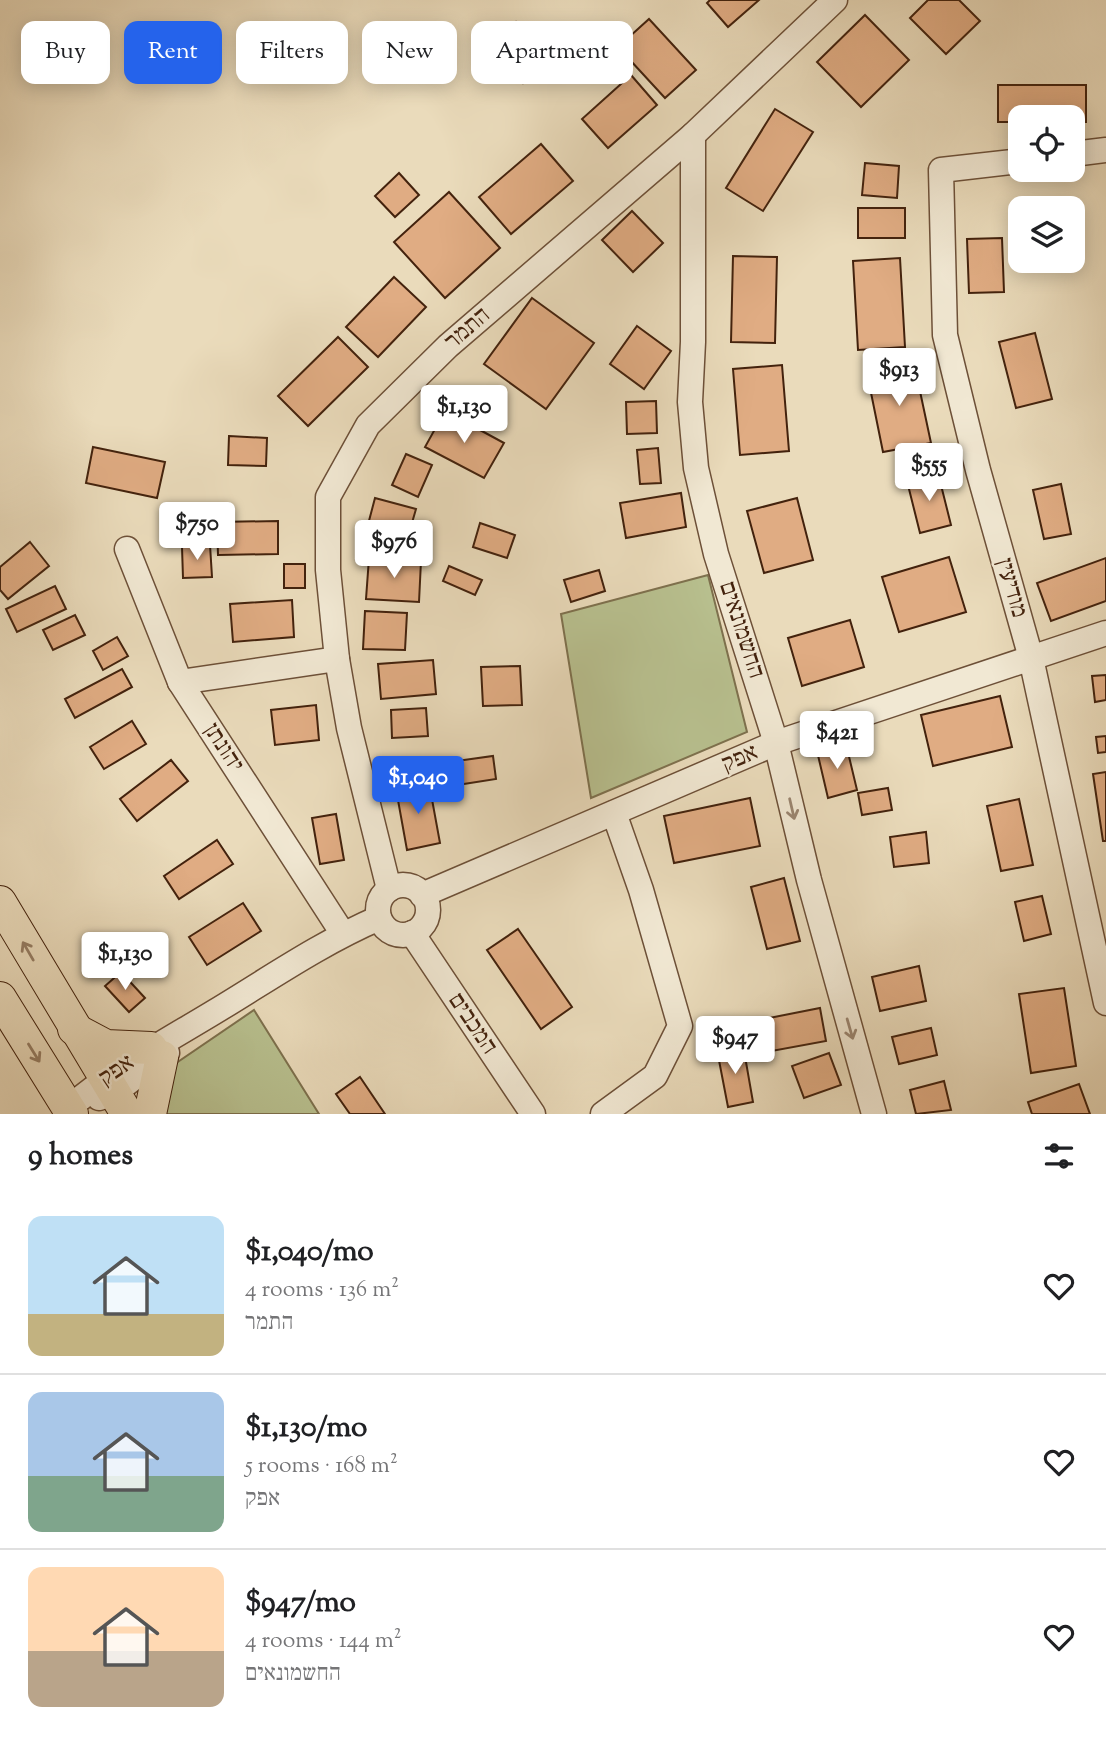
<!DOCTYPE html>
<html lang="en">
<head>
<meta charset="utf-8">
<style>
	:root { --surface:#fff; --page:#f6f6f6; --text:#202124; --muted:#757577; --line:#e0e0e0; --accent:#2563eb }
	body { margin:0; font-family:"Sorts Mill Goudy","Frank Ruhl Libre",serif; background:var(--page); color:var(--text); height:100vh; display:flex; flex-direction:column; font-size:26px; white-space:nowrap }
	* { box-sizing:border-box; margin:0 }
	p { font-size:23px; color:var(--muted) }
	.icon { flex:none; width:38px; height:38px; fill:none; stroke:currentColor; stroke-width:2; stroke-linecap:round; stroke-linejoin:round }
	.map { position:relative; height:1114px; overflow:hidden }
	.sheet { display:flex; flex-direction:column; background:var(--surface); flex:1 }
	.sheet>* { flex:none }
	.top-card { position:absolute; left:21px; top:21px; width:700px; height:63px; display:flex; gap:14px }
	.buttons { position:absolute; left:1008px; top:105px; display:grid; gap:14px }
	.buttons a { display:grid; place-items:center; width:77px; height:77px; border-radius:14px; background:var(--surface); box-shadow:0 4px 18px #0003; font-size:35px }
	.price { position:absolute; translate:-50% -60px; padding:0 16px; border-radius:7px; background:#fff; color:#222; font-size:23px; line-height:46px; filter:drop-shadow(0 2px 4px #0008) }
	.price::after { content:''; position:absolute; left:50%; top:42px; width:21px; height:16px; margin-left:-10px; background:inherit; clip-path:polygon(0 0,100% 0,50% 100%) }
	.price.active { background:var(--accent); color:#fff }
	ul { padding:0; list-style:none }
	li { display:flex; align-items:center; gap:21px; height:175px; padding:0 28px }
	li+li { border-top:2px solid var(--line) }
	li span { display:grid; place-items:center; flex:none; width:196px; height:140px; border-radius:14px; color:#555 }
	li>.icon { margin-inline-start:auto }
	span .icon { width:84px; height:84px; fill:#fffc; stroke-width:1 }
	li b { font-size:30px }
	h2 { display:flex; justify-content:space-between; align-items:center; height:84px; padding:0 28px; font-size:30px }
	.tag { padding:0 24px; border-radius:14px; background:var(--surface); box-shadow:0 4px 18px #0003; font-size:24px; line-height:63px }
	.tag.active { background:var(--accent); color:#fff }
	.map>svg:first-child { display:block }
	.green { fill:#b8c08f; stroke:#7e714e; stroke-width:2 }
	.building { fill:#e0ac83; stroke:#43220d; stroke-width:2 }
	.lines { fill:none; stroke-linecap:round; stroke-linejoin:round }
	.minor-casing { stroke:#6d5038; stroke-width:27 }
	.major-casing { stroke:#43220d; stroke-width:34 }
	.minor { stroke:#f1e8d3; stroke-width:24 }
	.major { stroke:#eadbbb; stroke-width:32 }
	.oneway { stroke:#9a8570 }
	.oneway2 { stroke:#967e64 }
	.labels { text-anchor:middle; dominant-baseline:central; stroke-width:5; stroke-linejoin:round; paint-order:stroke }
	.street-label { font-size:24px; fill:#43220d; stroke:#f1e8d3 }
</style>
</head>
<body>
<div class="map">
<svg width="1106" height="1114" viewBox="0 0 1106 1114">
	<rect width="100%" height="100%" fill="#eadbbb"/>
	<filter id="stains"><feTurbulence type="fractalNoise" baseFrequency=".00286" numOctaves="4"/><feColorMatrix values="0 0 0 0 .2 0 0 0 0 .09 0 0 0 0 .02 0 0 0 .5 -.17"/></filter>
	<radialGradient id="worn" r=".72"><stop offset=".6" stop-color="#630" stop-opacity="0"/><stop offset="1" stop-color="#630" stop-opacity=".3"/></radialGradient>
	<!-- green -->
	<g class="green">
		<polygon points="708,575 747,732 591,798 561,614"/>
		<polygon points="254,1010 319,1114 163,1114 144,1085"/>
	</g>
	<!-- building -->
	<g class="building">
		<polygon points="710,0 759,0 728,27 707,3"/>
		<polygon points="928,0 959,0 980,21 946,54 910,18"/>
		<polygon points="865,15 909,60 861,107 817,62"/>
		<polygon points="649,19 696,70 665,98 618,47"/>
		<polygon points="516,22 550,58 523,83 489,48"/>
		<polygon points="631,75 657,105 608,148 582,119"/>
		<polygon points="998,85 1086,85 1086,122 1073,122 1073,117 1020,117 1020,122 998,122"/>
		<polygon points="775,109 813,132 763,211 726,188"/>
		<polygon points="541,144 573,181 511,234 479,197"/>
		<polygon points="865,163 899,166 897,198 862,195"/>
		<polygon points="399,173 419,195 395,217 375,196"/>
		<polygon points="449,192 500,248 445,298 394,242"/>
		<rect x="858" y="208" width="47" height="30"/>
		<polygon points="632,211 663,243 633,272 602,240"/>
		<polygon points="1002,238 1004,292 969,293 967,239"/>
		<polygon points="733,256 777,257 775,343 731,342"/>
		<polygon points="900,258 905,347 858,350 853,261"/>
		<polygon points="394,277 426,307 378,357 346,327"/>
		<polygon points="532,298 594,343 546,409 484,364"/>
		<polygon points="637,326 671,351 644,389 610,364"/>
		<polygon points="1035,333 1052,399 1016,408 999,342"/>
		<polygon points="338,337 368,367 308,426 278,396"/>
		<polygon points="914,363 931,443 883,452 867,373"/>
		<polygon points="782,365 789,451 740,455 733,369"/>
		<polygon points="656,401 657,433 627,434 626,402"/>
		<polygon points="445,411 504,443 484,478 425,447"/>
		<polygon points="229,436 267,438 266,466 228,465"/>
		<polygon points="93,447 165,462 157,498 86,483"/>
		<polygon points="658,448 661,483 640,484 637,450"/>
		<polygon points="406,454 432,465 418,497 392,485"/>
		<polygon points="938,473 951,525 920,533 907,481"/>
		<polygon points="1061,484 1071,534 1044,539 1033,490"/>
		<polygon points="681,493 686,527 626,538 620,503"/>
		<polygon points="375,498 416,509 405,547 365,536"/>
		<polygon points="797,498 813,560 764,573 747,511"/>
		<polygon points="278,521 278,554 218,555 217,522"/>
		<polygon points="480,523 515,535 507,558 473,547"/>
		<polygon points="30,542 49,566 8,599 0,590 0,567"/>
		<polygon points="210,545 212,577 183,578 182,547"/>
		<polygon points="949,557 966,612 899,632 882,577"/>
		<polygon points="369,558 421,561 419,602 366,599"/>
		<polygon points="1106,558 1106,601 1051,621 1037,583"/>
		<rect x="284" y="564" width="21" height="24"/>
		<polygon points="449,566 482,580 475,595 443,581"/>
		<polygon points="599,570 605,591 571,602 564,580"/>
		<polygon points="55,586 66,609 17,632 6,609"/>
		<polygon points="292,600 294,637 233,642 230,604"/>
		<polygon points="365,611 407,613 405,650 363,649"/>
		<polygon points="75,615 85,635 53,650 43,630"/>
		<polygon points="850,620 864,667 802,686 788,638"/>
		<polygon points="117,637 128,656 103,670 93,651"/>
		<polygon points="433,660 436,694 381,699 378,664"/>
		<polygon points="520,666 522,705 483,706 481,667"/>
		<polygon points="122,669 132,687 75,718 65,699"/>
		<polygon points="1106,675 1106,700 1095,702 1092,676"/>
		<polygon points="1000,696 1012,747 933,766 921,715"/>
		<polygon points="316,705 319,740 275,745 271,710"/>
		<polygon points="426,708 428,736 392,738 391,710"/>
		<polygon points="132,721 146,744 104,769 90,747"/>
		<polygon points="1106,736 1106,752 1098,753 1096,737"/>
		<polygon points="846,744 857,790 828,798 817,751"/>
		<polygon points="493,756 496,779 438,788 435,764"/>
		<polygon points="171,760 188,781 137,821 120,799"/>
		<polygon points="1106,772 1106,841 1103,841 1093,774"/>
		<polygon points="429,783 440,843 407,850 396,789"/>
		<polygon points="888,788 892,810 862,815 858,793"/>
		<polygon points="750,798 760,846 674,863 664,816"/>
		<polygon points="1019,799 1033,865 1001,871 987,806"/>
		<polygon points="336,814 344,860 320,864 312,818"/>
		<polygon points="926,832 929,863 894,867 890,837"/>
		<polygon points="217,840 233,864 179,899 164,876"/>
		<polygon points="784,878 800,941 767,949 751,887"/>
		<polygon points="1042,896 1051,934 1024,941 1015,902"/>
		<polygon points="243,903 261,931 207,965 189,937"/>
		<polygon points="518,929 572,1007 541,1029 487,950"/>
		<polygon points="919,966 926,1001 880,1011 872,977"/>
		<polygon points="121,972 145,998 129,1012 105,986"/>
		<polygon points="1064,988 1076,1066 1031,1073 1019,994"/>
		<polygon points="820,1008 826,1041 761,1053 754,1021"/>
		<polygon points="931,1028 937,1055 899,1064 892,1037"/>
		<polygon points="743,1045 753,1102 728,1107 717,1050"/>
		<polygon points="829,1053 841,1085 804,1098 792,1066"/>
		<polygon points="360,1077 385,1114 350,1114 336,1094"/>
		<polygon points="944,1081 951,1110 916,1114 910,1090"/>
		<polygon points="1079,1084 1090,1114 1032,1114 1028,1102"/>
	</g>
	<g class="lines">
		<defs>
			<g id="minor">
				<polyline points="693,135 693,342 690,402 696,468 716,554 776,743 809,880 874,1114"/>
				<polyline points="1073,154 1106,150"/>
				<polyline points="1020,161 941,170 945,335 978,470 1031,658 1106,1003"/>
				<polyline points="127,549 180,682 343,934"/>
				<polyline points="180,682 337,659"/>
				<circle cx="403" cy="910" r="25"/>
				<polyline points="389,889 349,728 337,659 328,570 328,497 368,425 448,346 693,135 835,0"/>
				<polyline points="422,895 776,743 1106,633"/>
				<polyline points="412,933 533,1114"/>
				<polyline points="99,1098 114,1093 167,1053"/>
				<path d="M69,1108C114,1069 165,1042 216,1011C269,979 321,943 379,918"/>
				<polyline points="603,1114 655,1076 680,1026 641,890 614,813"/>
			</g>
			<g id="major">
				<polyline points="0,902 127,1114"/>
				<polyline points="0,998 72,1114"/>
				<polyline points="74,1029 106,1046 151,1048"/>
				<polyline points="150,1114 162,1057"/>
			</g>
		</defs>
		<!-- minor casing -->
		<use href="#minor" class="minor-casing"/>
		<!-- major casing -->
		<use href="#major" class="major-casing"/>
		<!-- minor -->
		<use href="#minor" class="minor"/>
		<!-- major -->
		<use href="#major" class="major"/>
	</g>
	<!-- one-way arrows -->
	<defs><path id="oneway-shaft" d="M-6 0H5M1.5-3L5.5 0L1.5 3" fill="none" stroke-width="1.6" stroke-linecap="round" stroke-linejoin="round" transform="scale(1.75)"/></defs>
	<g class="oneway">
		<use href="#oneway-shaft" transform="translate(792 809) rotate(77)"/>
		<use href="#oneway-shaft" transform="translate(850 1029) rotate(74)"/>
	</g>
	<g class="oneway2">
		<use href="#oneway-shaft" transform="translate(28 951) rotate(-120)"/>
		<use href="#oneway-shaft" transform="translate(34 1053) rotate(58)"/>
	</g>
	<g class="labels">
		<!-- street labels -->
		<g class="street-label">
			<text transform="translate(468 329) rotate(-41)">התמר</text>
			<text transform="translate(1011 588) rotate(74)">מודיעין</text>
			<text transform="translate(741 630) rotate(72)">החשמונאים</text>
			<text transform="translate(223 748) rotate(57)">יהונתן</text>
			<text transform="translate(740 759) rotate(-23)">אפק</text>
			<text transform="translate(472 1024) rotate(56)">המכבים</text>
			<text transform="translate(117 1071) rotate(-34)">אפק</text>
		</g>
	</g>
	<rect width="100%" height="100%" filter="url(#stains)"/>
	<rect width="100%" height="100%" fill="url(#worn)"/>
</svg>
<div class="buttons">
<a><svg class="icon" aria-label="locate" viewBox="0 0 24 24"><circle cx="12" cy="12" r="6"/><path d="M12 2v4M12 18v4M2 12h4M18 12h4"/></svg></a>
<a><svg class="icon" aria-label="layers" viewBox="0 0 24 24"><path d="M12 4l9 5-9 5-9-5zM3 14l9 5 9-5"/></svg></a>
</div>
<b class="price" style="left:899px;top:408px">$913</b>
<b class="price" style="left:464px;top:445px">$1,130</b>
<b class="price" style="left:929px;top:503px">$555</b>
<b class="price" style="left:197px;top:562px">$750</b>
<b class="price" style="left:394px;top:580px">$976</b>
<b class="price" style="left:837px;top:771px">$421</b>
<b class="price active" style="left:418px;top:816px">$1,040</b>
<b class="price" style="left:125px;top:992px">$1,130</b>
<b class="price" style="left:735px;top:1076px">$947</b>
<div class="top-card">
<a class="tag">Buy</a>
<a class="tag active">Rent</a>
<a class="tag">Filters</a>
<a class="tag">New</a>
<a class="tag">Apartment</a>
</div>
</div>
<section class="sheet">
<h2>9 homes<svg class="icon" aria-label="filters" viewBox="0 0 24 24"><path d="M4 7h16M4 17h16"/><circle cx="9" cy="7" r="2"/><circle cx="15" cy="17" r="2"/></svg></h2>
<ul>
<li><span style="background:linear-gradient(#bfe0f5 70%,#c2b280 0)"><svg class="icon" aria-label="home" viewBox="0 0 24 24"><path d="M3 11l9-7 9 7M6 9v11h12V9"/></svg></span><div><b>$1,040/mo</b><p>4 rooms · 136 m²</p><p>התמר</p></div><svg class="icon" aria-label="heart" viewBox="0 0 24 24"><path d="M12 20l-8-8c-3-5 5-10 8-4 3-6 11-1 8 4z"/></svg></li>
<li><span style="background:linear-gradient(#a9c7e8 60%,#7fa58c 0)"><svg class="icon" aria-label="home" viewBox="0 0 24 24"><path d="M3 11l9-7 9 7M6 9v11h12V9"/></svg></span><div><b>$1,130/mo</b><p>5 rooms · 168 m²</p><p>אפק</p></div><svg class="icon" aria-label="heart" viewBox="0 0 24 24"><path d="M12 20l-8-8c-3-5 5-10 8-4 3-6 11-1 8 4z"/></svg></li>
<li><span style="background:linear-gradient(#ffd9b3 60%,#b9a48a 0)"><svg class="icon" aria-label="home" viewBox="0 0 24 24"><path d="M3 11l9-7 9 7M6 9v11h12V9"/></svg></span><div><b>$947/mo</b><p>4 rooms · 144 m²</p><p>החשמונאים</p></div><svg class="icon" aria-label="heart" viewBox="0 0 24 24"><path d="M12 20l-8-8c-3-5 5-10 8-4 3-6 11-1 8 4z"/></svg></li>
</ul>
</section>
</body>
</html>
